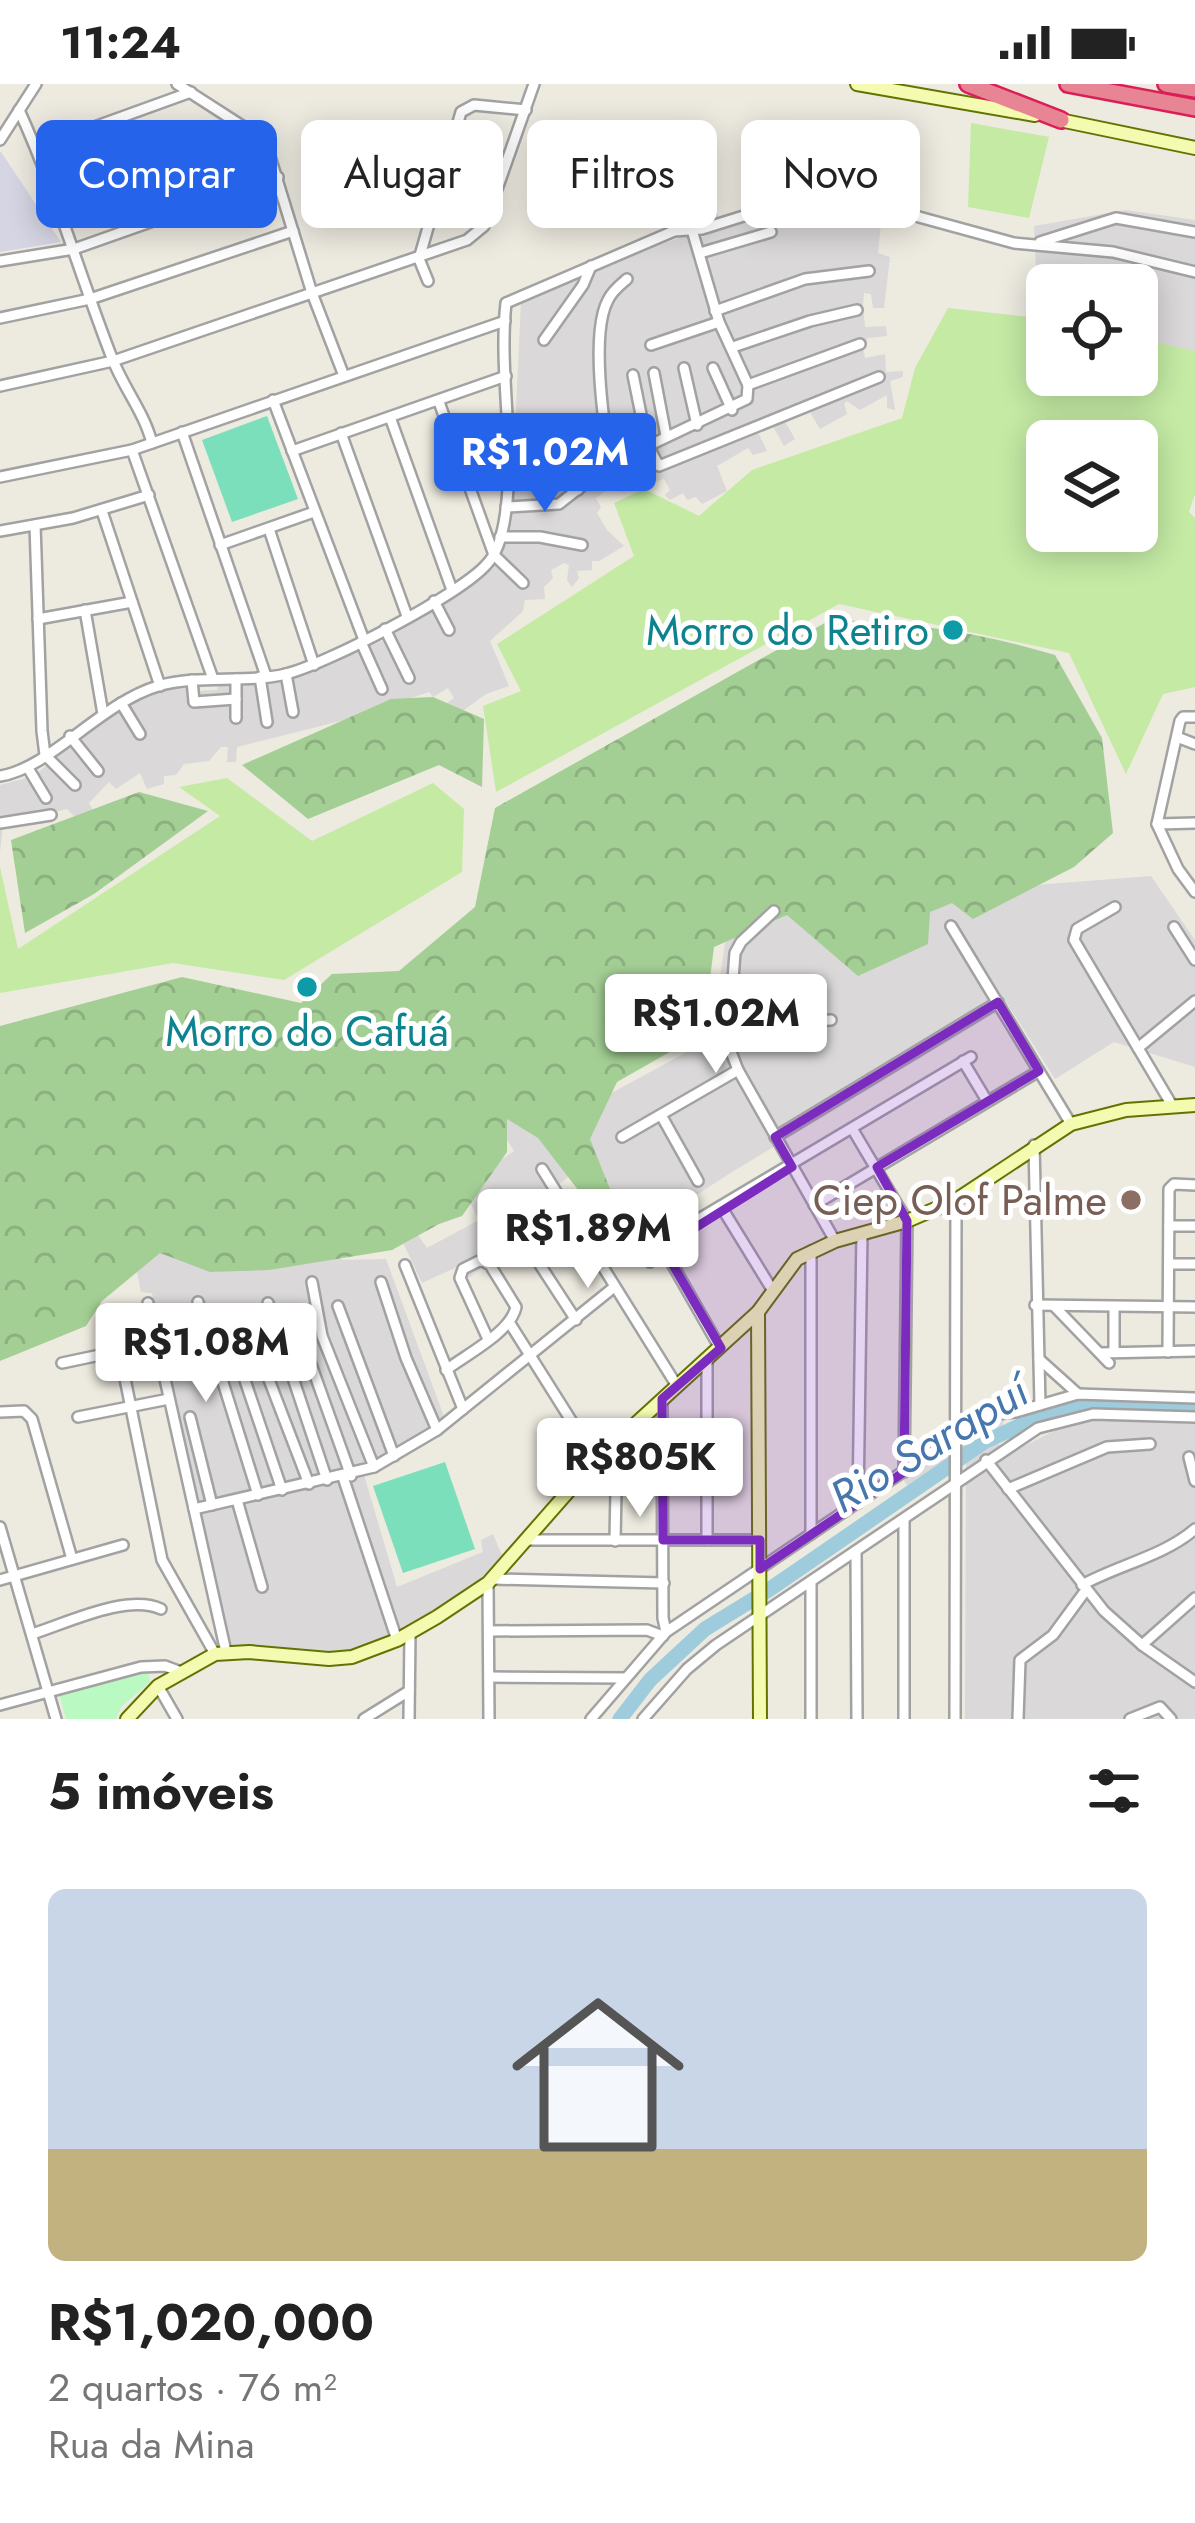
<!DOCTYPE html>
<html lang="pt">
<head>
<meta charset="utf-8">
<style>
	:root { --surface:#fff; --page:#f2f2f2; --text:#222; --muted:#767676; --line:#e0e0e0; --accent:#2563eb }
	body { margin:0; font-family:Jost,sans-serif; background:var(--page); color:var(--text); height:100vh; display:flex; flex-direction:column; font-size:45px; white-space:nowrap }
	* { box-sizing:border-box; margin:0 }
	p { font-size:39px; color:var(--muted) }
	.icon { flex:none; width:66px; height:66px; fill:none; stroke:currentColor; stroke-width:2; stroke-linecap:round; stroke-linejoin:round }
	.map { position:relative; height:1635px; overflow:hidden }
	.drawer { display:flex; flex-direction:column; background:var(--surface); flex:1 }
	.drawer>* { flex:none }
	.top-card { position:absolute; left:36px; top:36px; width:1125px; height:108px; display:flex; gap:24px }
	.buttons { position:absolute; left:1026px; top:180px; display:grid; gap:24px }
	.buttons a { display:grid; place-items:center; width:132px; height:132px; border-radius:18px; background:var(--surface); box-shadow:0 6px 30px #0003; font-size:60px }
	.price { position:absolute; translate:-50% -102px; padding:0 27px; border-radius:12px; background:#fff; color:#222; font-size:39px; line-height:78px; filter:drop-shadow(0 3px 6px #0008) }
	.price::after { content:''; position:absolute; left:50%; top:72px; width:36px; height:27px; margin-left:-18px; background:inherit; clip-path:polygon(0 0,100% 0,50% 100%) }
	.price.on { background:var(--accent); color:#fff }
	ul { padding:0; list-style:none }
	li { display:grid; align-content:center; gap:24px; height:636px; padding:0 48px }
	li+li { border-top:3px solid var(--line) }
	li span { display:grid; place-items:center; height:372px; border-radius:18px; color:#555 }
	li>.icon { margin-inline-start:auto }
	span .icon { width:216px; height:216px; fill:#fffc; stroke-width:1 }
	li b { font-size:51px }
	h2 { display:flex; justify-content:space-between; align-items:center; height:144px; padding:0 48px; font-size:51px }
	.pill { padding:0 42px; border-radius:18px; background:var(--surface); box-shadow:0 6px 30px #0003; font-size:42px; line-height:108px }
	.pill.on { background:var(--accent); color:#fff }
	.status { display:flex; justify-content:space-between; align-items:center; height:84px; padding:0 60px; background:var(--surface); direction:ltr }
	.status svg { height:33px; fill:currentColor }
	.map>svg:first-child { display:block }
	.residential { fill:#dad8d8 }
	.grass { fill:#c4eaa4; fill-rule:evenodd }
	.forest { fill:url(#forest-crowns) }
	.park { fill:#bafac2 }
	.pitch { fill:#7bdfbc }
	.plaza { fill:#d5d5e3 }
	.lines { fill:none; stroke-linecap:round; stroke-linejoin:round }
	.river { stroke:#9fccdd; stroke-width:15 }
	.street-casing { stroke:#a2a2a2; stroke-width:14 }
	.secondary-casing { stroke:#627302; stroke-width:16 }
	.highway-casing { stroke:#da1f58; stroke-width:20 }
	.street { stroke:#fff; stroke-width:9 }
	.secondary { stroke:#f4fbb1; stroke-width:12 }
	.highway { stroke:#e88594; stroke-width:15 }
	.marked { fill:#7b2cbf; fill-opacity:0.2; stroke:#7b2cbf; stroke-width:9; stroke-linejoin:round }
	.culture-dot { fill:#0f9aa8; stroke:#fff; stroke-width:4.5 }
	.education-dot { fill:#8d6e63; stroke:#fff; stroke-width:4.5 }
	.labels { text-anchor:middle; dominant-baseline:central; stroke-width:10; stroke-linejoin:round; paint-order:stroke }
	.culture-label { font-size:42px; fill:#0d838f; stroke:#fff; text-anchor:end }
	.education-label { font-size:42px; fill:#785e54; stroke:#fff; text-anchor:end }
	.water-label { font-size:45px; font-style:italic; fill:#4676ac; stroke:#fff }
</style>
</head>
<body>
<div class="status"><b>11:24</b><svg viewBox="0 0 49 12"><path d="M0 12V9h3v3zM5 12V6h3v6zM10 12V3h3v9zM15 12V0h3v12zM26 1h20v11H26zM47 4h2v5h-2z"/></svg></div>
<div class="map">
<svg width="1195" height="1635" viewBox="0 0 1195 1635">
	<defs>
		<pattern id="forest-crowns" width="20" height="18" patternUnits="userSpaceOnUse" patternTransform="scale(3)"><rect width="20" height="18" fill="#a3ce94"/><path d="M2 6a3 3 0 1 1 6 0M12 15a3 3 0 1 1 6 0" fill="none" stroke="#8cb07f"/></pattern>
	</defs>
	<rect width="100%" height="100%" fill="#edeae0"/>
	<!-- residential -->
	<g class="residential">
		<polygon points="812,113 866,113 894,125 894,131 881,139 878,169 890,173 884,224 873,224 871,210 864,209 863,221 865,243 886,242 887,252 868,254 863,263 865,274 885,270 886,288 903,287 903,293 890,297 895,326 887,324 887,311 860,326 847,317 844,320 847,330 820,345 808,325 783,334 795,355 784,362 770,337 756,344 767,367 753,371 748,364 717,382 727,407 702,420 696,413 687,416 683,409 670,416 665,411 670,406 664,395 655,398 649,383 632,391 635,399 624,408 610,403 596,414 601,423 597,429 607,446 624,462 599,477 592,477 592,486 577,487 579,494 572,503 567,496 569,481 564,479 551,486 553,494 544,503 545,515 525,516 523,527 490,557 509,602 486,610 461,628 447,619 454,614 448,604 433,613 429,608 348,635 237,663 236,678 227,678 228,663 221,663 209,677 184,680 176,691 164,692 164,700 147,705 140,689 116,705 109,698 89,719 94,728 83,741 67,725 3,740 0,768 0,701 34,692 102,635 138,615 180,601 194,600 196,607 217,606 218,599 265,599 345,573 389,554 492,485 505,459 511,431 521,218 608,179 685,152 692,156 706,152 700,130 716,126 722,145"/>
		<polygon points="1126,126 1195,136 1195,277 1137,253 1137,201 1047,201 1047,256 1039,247 1034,142"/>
		<polygon points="1151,792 1195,856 1195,983 1114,958 1055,995 1008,921 732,1088 624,1158 569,1032 711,955 730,825"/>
		<polygon points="527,1008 576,1087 507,1140 516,1158 469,1194 457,1183 422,1199 398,1148 413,1144 427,1164 479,1136 462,1103 514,1067 491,1029"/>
		<polygon points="200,1130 286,1152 343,1176 386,1175 446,1338 362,1384 397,1503 483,1468 481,1456 493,1450 503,1474 463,1511 383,1558 344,1568 271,1563 227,1567 152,1209 141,1208 137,1188"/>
		<polygon points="1004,1335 998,1359 1006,1371 1068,1340 1112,1335 1195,1340 1195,1635 965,1635 966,1366 909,1404 903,1395 967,1351"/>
	</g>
	<!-- grass -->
	<g class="grass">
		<polygon points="971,39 1049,53 1029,134 968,123"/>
		<path d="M948,224L1047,235V291H1137V254L1195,267V410L1189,428L1195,434V603L1163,610L1126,690L1069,569L839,520L496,708L483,622L521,607L497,560L634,472L614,419L644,405L699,432L752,386L902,334L915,284ZM1137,357V447H1047V357Z"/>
		<polygon points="227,694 312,757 433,699 464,725 462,788 284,896 173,879 0,909 0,783 18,865 220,732 179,703"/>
	</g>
	<!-- forest -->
	<g class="forest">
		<path d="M830,536C907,537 982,549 1055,571L1102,654L1113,749L1074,783L973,835L952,819L930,828L928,860L858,892L787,831L714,863L703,949L617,998L590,1055L620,1130L606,1142L538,1054L507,1035V1068L462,1132L439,1140L392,1166L269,1186L210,1188L160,1169L102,1217L86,1242L0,1277V942L182,893L301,919L332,890L399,887L475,823L495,724Z"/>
		<polygon points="433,613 484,635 482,703 439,681 308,735 242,681 391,615"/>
		<polygon points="139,708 208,727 94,810 25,849 11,756"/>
	</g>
	<!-- park -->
	<polygon class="park" points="148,1588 150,1598 121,1623 116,1635 66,1635 59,1610"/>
	<!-- pitch -->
	<g class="pitch">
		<polygon points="267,332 298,415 232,438 202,356"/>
		<polygon points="445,1378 475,1465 403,1489 373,1402"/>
	</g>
	<!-- plaza -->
	<polygon class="plaza" points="0,68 1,68 61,158 0,168"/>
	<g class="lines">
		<!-- river -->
		<polyline class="river" points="620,1635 650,1596 705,1545 770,1505 984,1358 1061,1323 1101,1318 1195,1325"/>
		<defs>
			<g id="street">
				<polyline points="177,0 250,47 268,66 312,209 344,292"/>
				<path d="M19,26C56,107 80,192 112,274C124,305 144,328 152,359"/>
				<polyline points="0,56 36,0"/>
				<polyline points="36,64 191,8"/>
				<polyline points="57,115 250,47"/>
				<polyline points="1040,158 1116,134 1195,148"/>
				<polyline points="700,169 771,148"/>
				<polyline points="0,177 74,165 278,93"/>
				<polyline points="428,197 419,175 461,28 474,21 526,26"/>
				<polyline points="715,227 805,195 869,187"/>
				<polyline points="0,234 90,215 293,147"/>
				<polyline points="544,256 583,201 591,182"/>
				<polyline points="651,261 719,238"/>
				<polyline points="733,263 810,237 857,226"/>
				<polyline points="684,284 697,341"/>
				<polyline points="713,284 732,326"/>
				<polyline points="654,289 666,352"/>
				<polyline points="633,291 647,360 659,382 879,293"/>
				<polyline points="748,301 860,260"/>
				<polyline points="0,302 113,277 467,156 484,142 534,0"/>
				<polyline points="273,316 364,556"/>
				<polyline points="439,318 494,471 523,499"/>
				<polyline points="390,333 452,506"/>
				<polyline points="182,348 266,592"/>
				<polyline points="341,349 407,532"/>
				<polyline points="132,366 213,595"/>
				<polyline points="292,367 506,292"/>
				<polyline points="543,379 547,348 574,348 578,406"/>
				<path d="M610,380C604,341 590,249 608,216C612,207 620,201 627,195"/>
				<polyline points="0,393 132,366 505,237"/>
				<polyline points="506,423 559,420 610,380 747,315 748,301 719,238 692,146"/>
				<polyline points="102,427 160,602"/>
				<polyline points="35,441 42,647 45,671 75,701"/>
				<polyline points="269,445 314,581"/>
				<polyline points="0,447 73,434 149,411"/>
				<polyline points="500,453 540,453 582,461"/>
				<polyline points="220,461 314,428"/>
				<polyline points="434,517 449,546"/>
				<polyline points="85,526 103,630"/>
				<polyline points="38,535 132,518"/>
				<polyline points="385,545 409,594"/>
				<polyline points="361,558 382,605"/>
				<polyline points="286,590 293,628"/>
				<polyline points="260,593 267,638"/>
				<polyline points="236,595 236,634"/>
				<polyline points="192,596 194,618 236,615"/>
				<polyline points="121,619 140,650"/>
				<polyline points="1195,633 1183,633 1180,637 1157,740 1178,785 1195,808"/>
				<polyline points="70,652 98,687"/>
				<polyline points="1177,653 1195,660"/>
				<polyline points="28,684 46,714"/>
				<path d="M0,692C49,685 101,619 158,602C200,590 244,600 286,590C327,580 459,511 486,481C497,470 501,454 504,439C517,367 498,291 506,219L674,147L702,145L766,125L797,110L820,108L880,114L919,133L1014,159L1113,168L1195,188"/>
				<polyline points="0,739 51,731"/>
				<polyline points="1157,740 1195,739"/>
				<polyline points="1115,823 1077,845 1074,856 1173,1023"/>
				<polyline points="774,827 741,858 735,869 728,960 738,986 835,1157"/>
				<polyline points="951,842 1071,1040"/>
				<polyline points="1174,843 1195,876"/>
				<polyline points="727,941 831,936"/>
				<polyline points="1138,964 1195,917"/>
				<polyline points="963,977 987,1017"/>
				<polyline points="661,1031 698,1097"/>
				<polyline points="853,1046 907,1137 904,1388"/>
				<polyline points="622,1053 738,986"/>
				<polyline points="775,1053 998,918"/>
				<polyline points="1034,1061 1040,1321"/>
				<polyline points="542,1085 677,1302"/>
				<polyline points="501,1121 576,1236"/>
				<polyline points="814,1121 1039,987"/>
				<polyline points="722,1124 773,1207"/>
				<polyline points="1169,1142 1195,1142"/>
				<polyline points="663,1164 720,1264"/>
				<polyline points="650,1178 687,1142 971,973"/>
				<polyline points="1169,1180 1195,1180"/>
				<polyline points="405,1181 463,1325"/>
				<polyline points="312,1198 322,1252 374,1383"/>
				<polyline points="381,1198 406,1274 437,1346"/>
				<polyline points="198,1218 258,1411"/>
				<polyline points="148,1219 226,1568"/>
				<polyline points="268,1219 327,1396"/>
				<polyline points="1035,1221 1195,1223"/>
				<polyline points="338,1222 394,1372"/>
				<polyline points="1054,1222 1109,1279"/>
				<polyline points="1114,1223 1114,1268"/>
				<polyline points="111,1226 162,1476 215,1570"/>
				<polyline points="292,1227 351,1392"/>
				<polyline points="509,1238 596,1376"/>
				<polyline points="228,1246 282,1406"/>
				<polyline points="250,1246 309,1400"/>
				<polyline points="1168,1268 1169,1105 1174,1100 1195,1101"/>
				<polyline points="1100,1269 1195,1267"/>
				<polyline points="1039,1275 1078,1310"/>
				<polyline points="62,1279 119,1267"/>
				<path d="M446,1286C467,1270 511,1248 516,1223L490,1181L481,1176L463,1185L460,1194L488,1255"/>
				<polyline points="662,1315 663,1534 666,1548"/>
				<polyline points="0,1328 24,1327 32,1335 72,1475"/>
				<polyline points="78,1333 169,1315"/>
				<polyline points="190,1333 212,1421"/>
				<polyline points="1189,1373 1195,1397"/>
				<polyline points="986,1376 1104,1527 1142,1561 1195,1598"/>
				<polyline points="343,1393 397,1556"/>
				<polyline points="1008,1405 1107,1363 1150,1360"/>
				<polyline points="237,1416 262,1503"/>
				<polyline points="858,1419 862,1149"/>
				<polyline points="194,1425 374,1383 437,1346 613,1204"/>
				<polyline points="904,1436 904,1635"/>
				<polyline points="0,1443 56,1635"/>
				<polyline points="811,1450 811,1167"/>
				<polyline points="525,1456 760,1456"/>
				<polyline points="707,1456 707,1276"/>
				<polyline points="615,1457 617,1356"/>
				<polyline points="856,1467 857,1635"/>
				<polyline points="492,1495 664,1499"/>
				<polyline points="0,1496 123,1461"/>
				<polyline points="488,1499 489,1635"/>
				<path d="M1082,1501C1118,1481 1164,1472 1195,1445"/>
				<polyline points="489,1547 647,1546 663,1552"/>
				<path d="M32,1550C67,1539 128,1509 161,1525"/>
				<polyline points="1142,1561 1195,1514"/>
				<polyline points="489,1593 625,1594"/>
				<polyline points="158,1602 177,1635"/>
				<polyline points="0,1621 141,1583 165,1582 181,1588"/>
				<polyline points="364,1635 409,1607"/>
				<polyline points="409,1635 410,1549"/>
				<polyline points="591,1635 666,1548 987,1331 1016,1328 1078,1310 1195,1314"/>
				<polyline points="643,1635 687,1585 716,1561 1038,1344 1093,1330 1195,1333"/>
				<polyline points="811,1635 811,1498"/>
				<polyline points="955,1635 956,1116"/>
				<polyline points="1018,1635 1020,1576 1053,1551 1086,1506"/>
				<polyline points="1130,1635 1160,1623 1171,1635"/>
			</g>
			<g id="secondary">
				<polyline points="857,0 1035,31"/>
				<polyline points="1055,35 1195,64"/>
				<polyline points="758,1228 760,1635"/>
				<polyline points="127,1635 158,1602 215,1570 249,1568 329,1575 352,1573 397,1556 437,1533 488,1499 596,1376 758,1228 797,1175 835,1157 907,1137 956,1116 1071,1040 1126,1026 1195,1021"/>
			</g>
			<g id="highway">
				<polyline points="968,0 1061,36"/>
				<polyline points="1068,0 1195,24"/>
				<polyline points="1166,0 1195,5"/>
			</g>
		</defs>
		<!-- street casing -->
		<use href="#street" class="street-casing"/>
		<!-- secondary casing -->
		<use href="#secondary" class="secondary-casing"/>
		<!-- highway casing -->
		<use href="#highway" class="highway-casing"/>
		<!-- street -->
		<use href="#street" class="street"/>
		<!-- secondary -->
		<use href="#secondary" class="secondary"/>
		<!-- highway -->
		<use href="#highway" class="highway"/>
	</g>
	<!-- marked area -->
	<path class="marked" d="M998,918L1039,987L877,1083L907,1137L904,1388L760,1485V1456H663L662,1315L721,1264L663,1164L792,1083L775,1053Z"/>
	<!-- markers -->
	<g class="culture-dot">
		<circle cx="953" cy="546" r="12"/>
		<circle cx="307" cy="903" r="12"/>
	</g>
	<circle class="education-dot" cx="1131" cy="1116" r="12"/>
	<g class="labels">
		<!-- culture labels -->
		<g class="culture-label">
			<text x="929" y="546">Morro do Retiro</text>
			<text x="307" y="947" text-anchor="middle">Morro do Cafuá</text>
		</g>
		<!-- education labels -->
		<g class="education-label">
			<text x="1107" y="1116">Ciep Olof Palme</text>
		</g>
		<!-- water labels -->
		<g class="water-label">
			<text transform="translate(929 1360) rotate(-31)">Rio Sarapuí</text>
		</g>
	</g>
</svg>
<div class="buttons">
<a><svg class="icon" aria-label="locate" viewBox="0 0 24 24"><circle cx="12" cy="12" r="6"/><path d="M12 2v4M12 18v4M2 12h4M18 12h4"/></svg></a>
<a><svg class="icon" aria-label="layers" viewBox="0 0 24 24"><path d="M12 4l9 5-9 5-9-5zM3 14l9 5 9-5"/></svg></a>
</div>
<b class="price on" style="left:545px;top:431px">R$1.02M</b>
<b class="price" style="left:716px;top:992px">R$1.02M</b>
<b class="price" style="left:588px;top:1207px">R$1.89M</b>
<b class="price" style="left:206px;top:1321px">R$1.08M</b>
<b class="price" style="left:640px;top:1436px">R$805K</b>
<div class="top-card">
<a class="pill on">Comprar</a>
<a class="pill">Alugar</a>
<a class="pill">Filtros</a>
<a class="pill">Novo</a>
</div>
</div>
<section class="drawer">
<h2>5 imóveis<svg class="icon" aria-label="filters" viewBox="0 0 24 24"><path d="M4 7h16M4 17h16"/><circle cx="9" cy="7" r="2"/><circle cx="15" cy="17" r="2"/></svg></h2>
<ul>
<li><span style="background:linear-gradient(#c9d6e8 70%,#c2b280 0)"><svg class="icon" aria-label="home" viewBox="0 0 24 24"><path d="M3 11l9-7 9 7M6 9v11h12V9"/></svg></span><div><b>R$1,020,000</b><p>2 quartos · 76 m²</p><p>Rua da Mina</p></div></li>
</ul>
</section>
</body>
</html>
